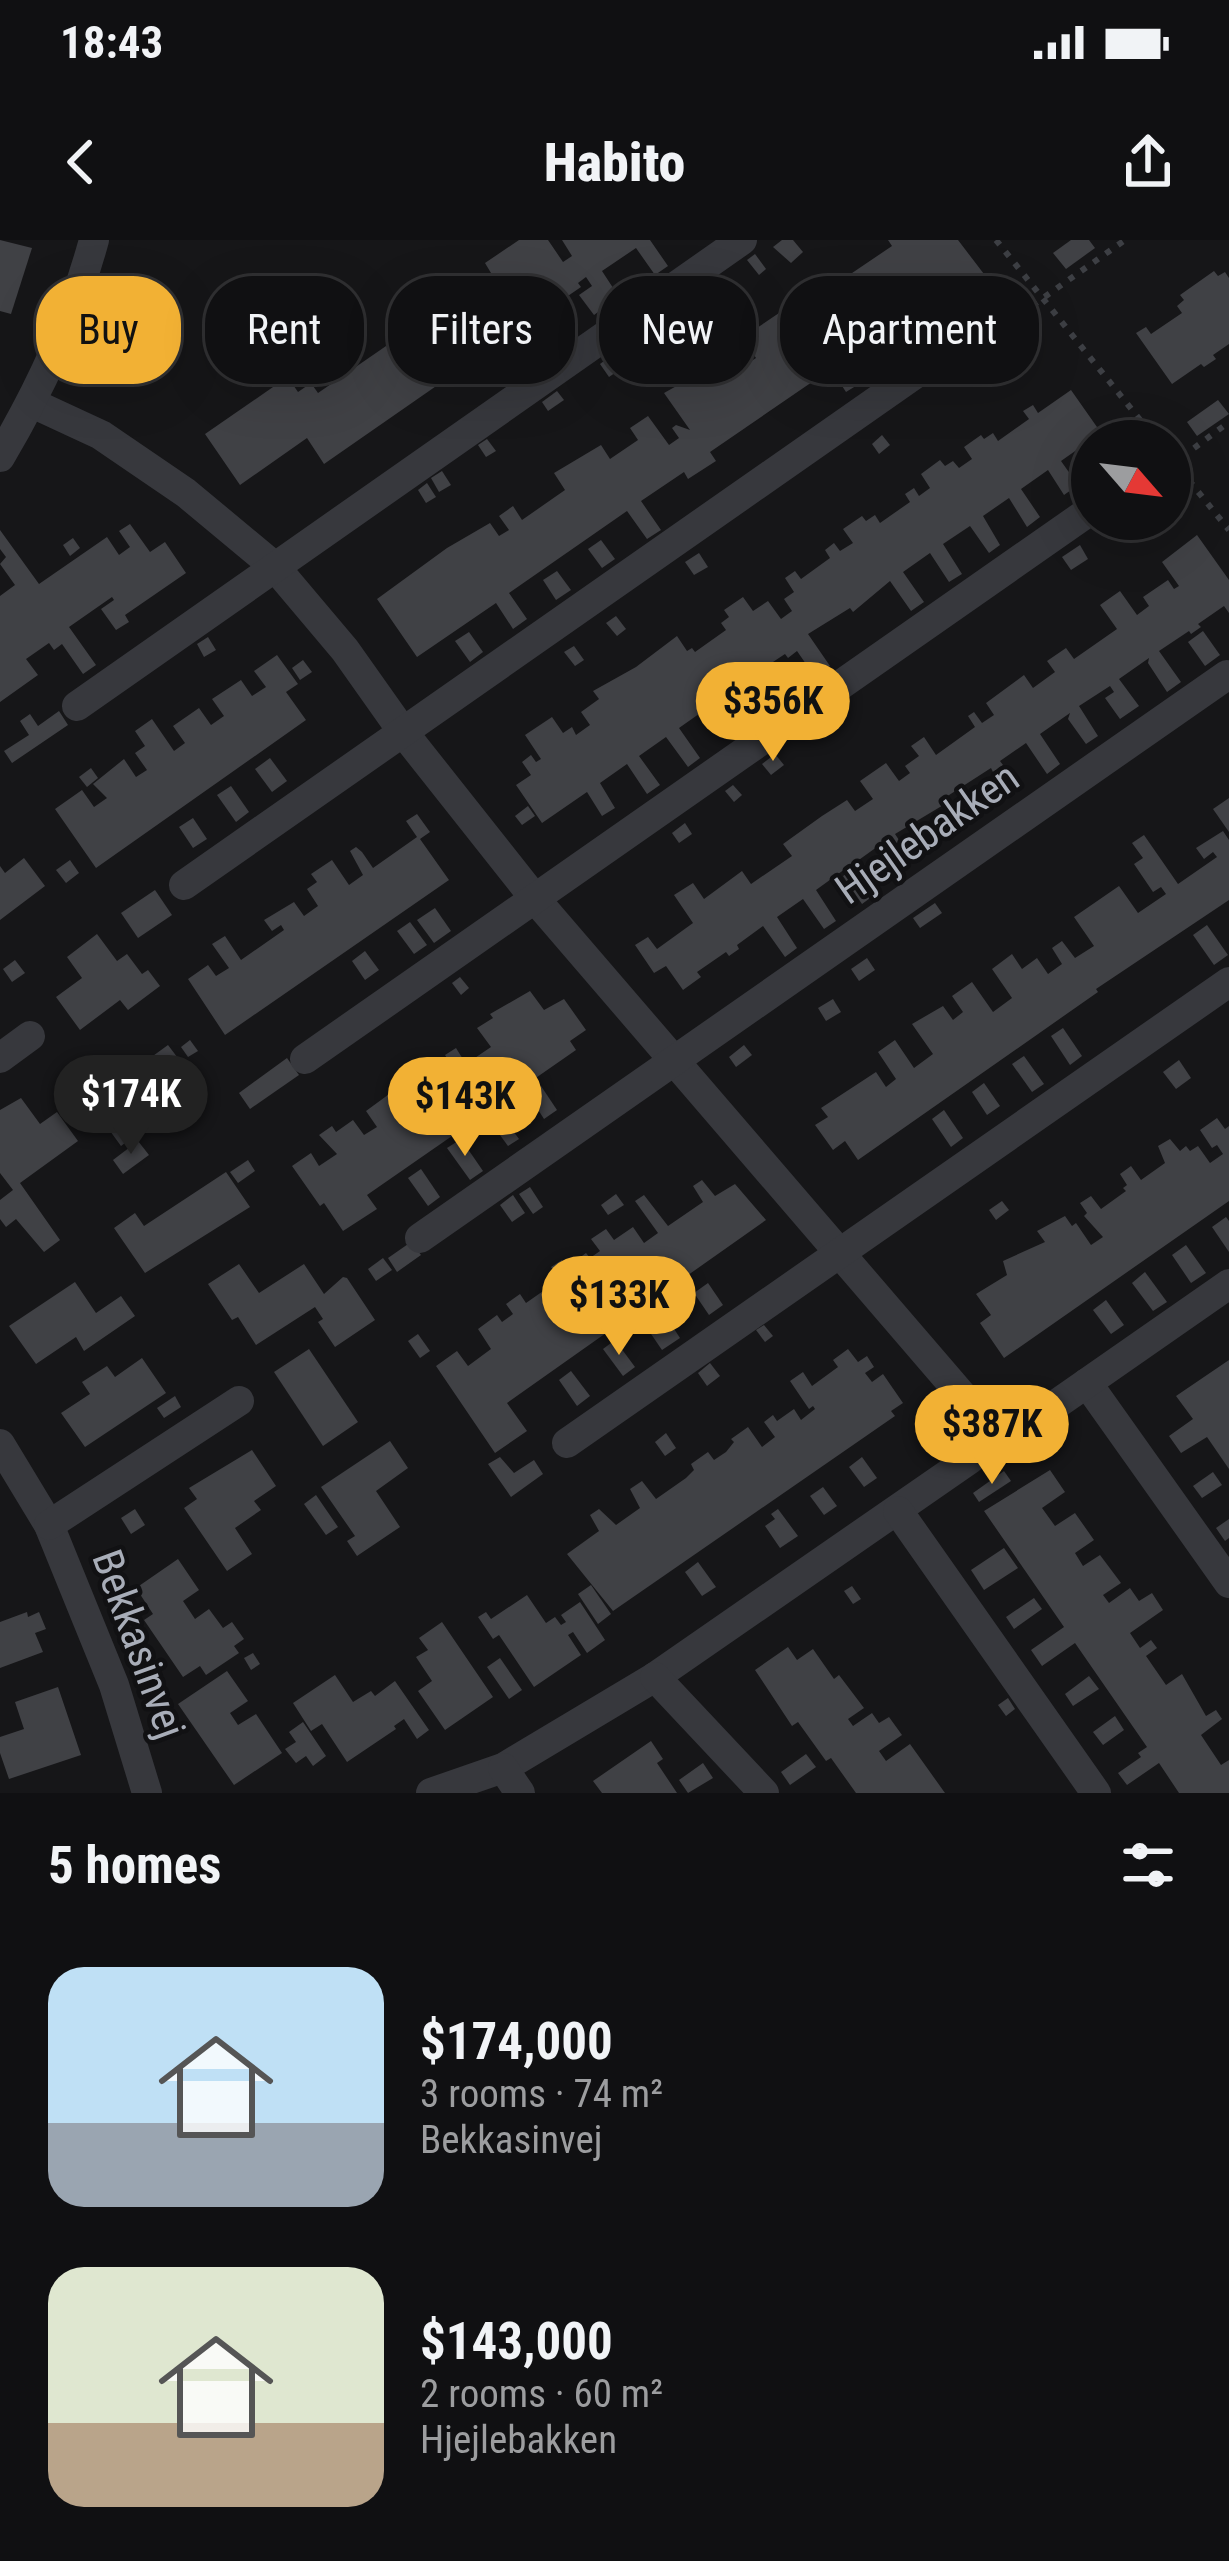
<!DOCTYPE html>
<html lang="en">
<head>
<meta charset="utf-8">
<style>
	:root { --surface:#101012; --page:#19191b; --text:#f1f3f6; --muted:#9c9d9f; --line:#303032; --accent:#f2b134 }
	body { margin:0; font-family:"Roboto Condensed",sans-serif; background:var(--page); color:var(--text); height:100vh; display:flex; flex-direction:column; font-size:45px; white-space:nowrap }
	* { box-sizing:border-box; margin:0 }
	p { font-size:39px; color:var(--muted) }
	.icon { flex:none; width:66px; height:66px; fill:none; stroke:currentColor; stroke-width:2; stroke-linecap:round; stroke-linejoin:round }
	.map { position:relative; height:1553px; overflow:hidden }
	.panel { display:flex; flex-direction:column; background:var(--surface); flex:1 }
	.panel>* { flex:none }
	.hud { position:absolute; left:36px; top:36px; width:1158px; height:108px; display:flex; gap:24px }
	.needle { width:78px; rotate:118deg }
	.controls { position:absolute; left:1071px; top:180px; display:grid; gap:24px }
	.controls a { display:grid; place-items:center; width:120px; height:120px; border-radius:50%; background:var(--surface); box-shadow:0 12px 48px #0002,0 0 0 3px var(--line); font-size:60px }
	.price { position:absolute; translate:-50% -102px; padding:0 27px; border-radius:42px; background:var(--accent); color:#111; font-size:39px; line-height:78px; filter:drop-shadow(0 3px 6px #0008) }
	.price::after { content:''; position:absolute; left:50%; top:72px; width:36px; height:27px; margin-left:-18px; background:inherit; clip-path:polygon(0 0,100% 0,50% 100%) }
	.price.selected { background:#222; color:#fff }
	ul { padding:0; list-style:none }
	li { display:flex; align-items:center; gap:36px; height:300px; padding:0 48px }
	li span { display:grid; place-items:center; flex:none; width:336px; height:240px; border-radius:36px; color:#555 }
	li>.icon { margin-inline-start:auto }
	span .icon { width:144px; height:144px; fill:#fffc; stroke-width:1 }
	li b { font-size:51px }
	h2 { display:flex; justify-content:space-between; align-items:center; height:144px; padding:0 48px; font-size:51px }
	.chip { padding:0 42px; border-radius:48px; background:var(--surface); box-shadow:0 12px 48px #0002,0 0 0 3px var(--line); font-size:42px; line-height:108px }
	.chip.selected { background:var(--accent); color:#111 }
	.status { display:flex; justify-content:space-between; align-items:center; height:84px; padding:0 60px; background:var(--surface); direction:ltr }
	.status svg { height:33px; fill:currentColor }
	header { display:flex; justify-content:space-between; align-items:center; height:156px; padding:0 48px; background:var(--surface); font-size:54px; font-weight:800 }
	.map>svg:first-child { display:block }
	.building { fill:#404145 }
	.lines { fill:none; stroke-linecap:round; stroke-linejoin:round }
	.path { stroke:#3d3f44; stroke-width:6; stroke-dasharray:6 9; stroke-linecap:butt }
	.minor { stroke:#37383d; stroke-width:30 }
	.labels { text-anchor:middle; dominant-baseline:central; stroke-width:9; stroke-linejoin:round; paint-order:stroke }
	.street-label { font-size:42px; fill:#a8adb8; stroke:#111113 }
</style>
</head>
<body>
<div class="status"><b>18:43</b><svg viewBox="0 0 49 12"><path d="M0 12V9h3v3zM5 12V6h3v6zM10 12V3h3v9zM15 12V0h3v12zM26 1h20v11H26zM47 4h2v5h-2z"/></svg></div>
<header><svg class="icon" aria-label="back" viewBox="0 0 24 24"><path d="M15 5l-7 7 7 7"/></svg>Habito<svg class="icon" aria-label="share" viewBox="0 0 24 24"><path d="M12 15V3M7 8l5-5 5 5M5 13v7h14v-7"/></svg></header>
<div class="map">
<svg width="1229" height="1553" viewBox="0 0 1229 1553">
	<rect width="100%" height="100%" fill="#161618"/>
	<!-- building -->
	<g class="building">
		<polygon points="0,0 32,8 11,74 0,71"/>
		<polygon points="519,0 548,0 563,22 572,16 562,0 650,0 668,26 655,35 636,8 602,31 619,57 594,75 579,55 592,46 586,37 578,43 581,47 527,84 546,111 533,119 514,92 324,224 307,198 240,245 205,194 273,147 270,144 285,133 298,152 311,143 318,153 428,77 421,66 456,42 463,53 491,33 485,23"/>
		<polygon points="782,0 793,0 803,12 791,23 773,7"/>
		<polygon points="888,0 958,0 1000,55 980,69 960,40 887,90 900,110 888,118 875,99 843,121 859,144 846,152 831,129 710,212 716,221 688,239 684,232 641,261 661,290 647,299 627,271 509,353 527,379 513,389 496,363 417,417 377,359 447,308 490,283 499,296 509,290 499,276 513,266 522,280 565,250 554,233 601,205 610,219 638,200 630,188 648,176 669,205 679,198 672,188 676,185 690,190 664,153 737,112 745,125 756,118 747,104 759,96 754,90 779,73 783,79 807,64 806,61 819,52 821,54 892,6"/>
		<polygon points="1071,0 1089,0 1095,8 1066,29 1053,13"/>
		<polygon points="755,14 766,29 759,35 747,20"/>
		<polygon points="1214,31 1218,36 1225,32 1229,38 1229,104 1213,115 1216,119 1204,127 1201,124 1172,144 1136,93 1146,87 1151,94 1182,73 1177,66 1184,60 1180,55"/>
		<polygon points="131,34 142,36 139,51 128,49"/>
		<polygon points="998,59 1009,73 977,95 967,80"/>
		<polygon points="672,70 683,86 668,97 657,81"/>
		<polygon points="325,78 347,110 329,123 307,91"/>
		<polygon points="612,115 622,128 609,137 600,124"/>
		<polygon points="1071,150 1104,197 1092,201 1092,208 1088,202 1061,221 1078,245 1064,255 1048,230 1021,249 1040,277 1027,287 1009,258 983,276 1000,305 989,313 970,286 943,304 962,334 949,342 930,313 903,332 924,362 911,371 890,341 853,372 850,368 808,394 830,426 815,437 797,411 788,418 785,414 758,432 761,437 749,446 746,441 719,460 738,489 724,499 706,469 679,488 700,518 688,527 666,497 639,516 660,545 647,554 627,524 600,543 615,568 602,576 587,552 542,583 516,545 531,535 522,522 531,515 536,522 541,519 525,495 552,477 563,493 572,487 576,495 590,485 581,472 599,459 593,451 636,427 677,396 687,411 692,408 695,412 726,390 721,383 729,377 724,370 743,357 753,371 768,361 781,379 792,371 784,359 794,352 785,338 795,331 801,339 830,318 825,310 834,303 840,311 853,303 843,289 862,276 866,281 875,275 880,283 910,262 905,254 914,248 919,256 930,248 921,234 940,220 945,226 953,221 959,228 972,219 964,207 981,195 984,199 993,193 998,201 1029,179 1023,171 1033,165 1038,173"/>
		<polygon points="557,151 564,160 548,171 542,162"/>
		<polygon points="1218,160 1229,174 1197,196 1187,182"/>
		<polygon points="882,195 890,205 879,214 872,204"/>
		<polygon points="487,199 496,211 486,217 478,205"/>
		<polygon points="442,231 451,245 439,252 431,238"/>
		<polygon points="427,243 436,257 426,263 418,250"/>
		<polygon points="130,284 150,312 165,302 186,333 125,375 129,382 116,390 101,369 114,360 112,357 69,387 96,425 83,434 62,404 54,410 49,403 26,419 38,435 0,462 0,356 15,345 0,324 6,317 0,309 0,290 39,344 107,297 119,315 130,307 119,291"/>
		<polygon points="1197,295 1229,340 1229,373 1224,366 1198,384 1201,387 1191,394 1189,391 1159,411 1181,442 1167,452 1148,423 1149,418 1119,439 1139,466 1120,479 1105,458 1114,452 1110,446 1079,466 1098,496 1086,504 1068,479 1070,473 1040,494 1060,524 1047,534 1026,503 1000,521 1003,525 993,532 991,528 946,557 950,561 895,594 905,609 891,618 881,604 856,622 877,653 862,664 843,636 848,633 845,629 816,650 836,681 824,689 803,659 777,677 797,708 785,717 763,686 737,705 739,709 729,716 726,712 697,732 701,737 683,750 666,726 654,733 635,705 648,697 657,709 693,683 674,655 693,643 704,659 742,631 751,644 792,616 783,604 822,576 847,560 855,571 873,559 860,541 886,523 899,541 910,533 905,526 919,516 911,506 924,497 936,515 975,487 968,476 974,472 982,483 994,475 986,463 1024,435 1033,448 1055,432 1047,421 1066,408 1074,419 1117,389 1100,365 1120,351 1137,375 1149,366 1143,357 1168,340 1174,349 1179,346 1162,322"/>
		<polygon points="73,298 80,308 70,316 63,305"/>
		<polygon points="601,300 615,319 602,328 588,309"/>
		<polygon points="1080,305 1088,319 1071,330 1062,317"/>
		<polygon points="699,313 708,327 694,335 685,322"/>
		<polygon points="557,331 571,350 556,360 543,340"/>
		<polygon points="616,376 626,389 617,396 606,383"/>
		<polygon points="1203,391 1220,415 1205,426 1188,402"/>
		<polygon points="469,392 483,412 470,422 455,401"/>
		<polygon points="208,397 216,410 204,417 197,404"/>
		<polygon points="574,406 584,420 575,426 564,412"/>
		<polygon points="277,415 298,444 286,452 306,480 96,628 55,569 82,550 94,567 107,558 93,544 124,519 136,537 147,530 135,513 145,506 135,491 152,479 174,511 185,503 173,486 199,468 211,485 224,476 212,459 241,440 252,456 266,447 254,431"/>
		<polygon points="303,420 312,432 300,440 292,428"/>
		<polygon points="763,441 778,461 765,470 751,450"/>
		<polygon points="59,471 68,485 12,523 4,511 29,495 20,481 30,474 38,486"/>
		<polygon points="775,514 784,525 771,535 762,524"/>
		<polygon points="270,518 287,541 272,552 255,529"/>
		<polygon points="91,528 98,538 87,547 79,537"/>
		<polygon points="733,545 742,555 734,562 725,551"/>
		<polygon points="231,546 249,572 236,582 217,555"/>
		<polygon points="1229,558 1229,592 1213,569"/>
		<polygon points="528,566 535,576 522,585 515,576"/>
		<polygon points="417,574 430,592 420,599 449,640 225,795 188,739 208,725 216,736 229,728 212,704 225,696 241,720 284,690 281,685 272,691 264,680 294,662 304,676 318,666 307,649 317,642 311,634 332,620 349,645 363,635 350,611 356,607 362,612 373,628 417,597 406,581"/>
		<polygon points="193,578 207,599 193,608 179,587"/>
		<polygon points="685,583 692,594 679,603 672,593"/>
		<polygon points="1223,591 1229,600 1229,660 1096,749 1098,752 858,920 845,901 833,910 815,885 828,877 821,868 876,832 886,847 896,839 878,812 895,800 914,828 933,814 912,784 943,766 953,780 963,772 952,756 972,742 993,772 1012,758 992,729 1012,714 1022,729 1037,718 1048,734 1062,724 1052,708 1062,701 1075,718 1094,706 1074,677 1119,646 1138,673 1166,654 1161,647 1153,652 1134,624 1143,618 1132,603 1144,595 1178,644 1217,617 1213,612 1204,619 1196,608"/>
		<polygon points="24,618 45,646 0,680 0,626 5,633"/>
		<polygon points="70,620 79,633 66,643 56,630"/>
		<polygon points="155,650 172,675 138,698 121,673"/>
		<polygon points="935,663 942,673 920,688 913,678"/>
		<polygon points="435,668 451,691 434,703 417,680"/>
		<polygon points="410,682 427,705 414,714 397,691"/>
		<polygon points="1207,685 1228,715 1214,725 1193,695"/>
		<polygon points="97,694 117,721 127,714 142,734 148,730 160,746 128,770 120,760 80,790 56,757 82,738 67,717"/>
		<polygon points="365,711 379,730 365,740 352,721"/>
		<polygon points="867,718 875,730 859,741 851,729"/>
		<polygon points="15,720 25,733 12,742 3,729"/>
		<polygon points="460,737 469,748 461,755 452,743"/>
		<polygon points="530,751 544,770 564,759 586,790 570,801 576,810 367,955 377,969 343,991 324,963 320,966 292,926 311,913 319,926 337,914 319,895 332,886 336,892 353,880 364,895 377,887 366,871 396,849 407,866 417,859 406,843 430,823 443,841 456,832 445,815 456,808 466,824 491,807 477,788 493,778 490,774"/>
		<polygon points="833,759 841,772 826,781 818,768"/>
		<polygon points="1063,788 1082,816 1070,825 1051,796"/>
		<polygon points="190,800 198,811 188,817 181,807"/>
		<polygon points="168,805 199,846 121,906 97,873 142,838 135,829"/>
		<polygon points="744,805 752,815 736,827 729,817"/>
		<polygon points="1024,816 1044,844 1032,852 1012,824"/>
		<polygon points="287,818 299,835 250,869 239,853"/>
		<polygon points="1179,820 1191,838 1176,849 1163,832"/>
		<polygon points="984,843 1000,866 987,875 972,852"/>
		<polygon points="541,846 557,870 544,879 528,854"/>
		<polygon points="21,858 40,884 57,872 78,901 20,943 60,1000 44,1012 16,979 6,987 0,979 0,960 13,950 0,933 0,870"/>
		<polygon points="944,870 963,898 951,907 932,879"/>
		<polygon points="1217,878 1225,889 1229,886 1229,961 1004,1118 980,1083 991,1075 976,1054 1007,1035 1003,1021 1045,1002 1037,991 1065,976 1072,986 1076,983 1091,1005 1103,997 1084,976 1087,973 1080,963 1091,956 1101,969 1126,951 1123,948 1127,945 1120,934 1131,926 1141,940 1165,923 1158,906 1170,899 1180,911 1186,906 1190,911 1198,906 1210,923 1223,914 1217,905 1212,908 1200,890"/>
		<polygon points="505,880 519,899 508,906 494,887"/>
		<polygon points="461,899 483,931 470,940 447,908"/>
		<polygon points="138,901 149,915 123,934 113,920"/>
		<polygon points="248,920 255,931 238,943 230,932"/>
		<polygon points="421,929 440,957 428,966 408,938"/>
		<polygon points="226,932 250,967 145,1033 114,988 135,973 144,986"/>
		<polygon points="702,940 715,956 735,944 766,980 507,1163 527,1191 495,1213 436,1126 457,1111 468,1126 491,1109 478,1089 497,1075 502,1082 513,1074 506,1064 520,1054 526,1063 546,1049 556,1064 565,1058 549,1034 554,1031 551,1027 562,1020 567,1027 586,1013 590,1018 600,1011 591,999 606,989 614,1000 633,987 644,1003 658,993 635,961 644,955 668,986 703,962 693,946"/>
		<polygon points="530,947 543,967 533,974 519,954"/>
		<polygon points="616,954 624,965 608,975 601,965"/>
		<polygon points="513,955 525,973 512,982 500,965"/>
		<polygon points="1002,961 1009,970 996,980 989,970"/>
		<polygon points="1226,977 1229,981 1229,1012 1212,987"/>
		<polygon points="411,1002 421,1015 397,1032 388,1018"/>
		<polygon points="1186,1005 1206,1033 1191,1043 1172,1015"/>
		<polygon points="383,1018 392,1030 376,1041 368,1029"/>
		<polygon points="239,1024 259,1053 304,1024 324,1054 343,1037 347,1038 375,1080 335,1107 318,1082 323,1079 315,1067 256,1105 238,1077 232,1080 208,1044"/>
		<polygon points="1145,1032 1167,1062 1153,1071 1132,1043"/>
		<polygon points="75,1042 96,1073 121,1056 135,1076 84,1111 76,1097 36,1124 9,1086"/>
		<polygon points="708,1043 723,1065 709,1075 694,1053"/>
		<polygon points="1106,1060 1124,1085 1111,1094 1093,1070"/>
		<polygon points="665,1075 680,1098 662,1110 649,1091"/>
		<polygon points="764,1085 773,1096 765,1102 756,1090"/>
		<polygon points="418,1094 430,1111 420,1118 408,1101"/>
		<polygon points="615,1100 635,1127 623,1136 603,1109"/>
		<polygon points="309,1109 358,1182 323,1206 274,1132"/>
		<polygon points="848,1109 858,1122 867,1116 874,1127 865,1133 872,1142 883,1134 903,1163 891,1171 895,1176 613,1371 567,1314 599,1291 590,1275 599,1269 616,1285 640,1268 630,1249 642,1241 656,1259 686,1238 694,1230 691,1224 708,1212 714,1220 726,1212 734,1202 731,1199 748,1187 762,1207 775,1197 764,1182 773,1175 777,1181 794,1169 801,1180 815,1169 813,1166 809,1169 790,1141 803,1132 812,1146 838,1127 833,1120"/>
		<polygon points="142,1118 166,1153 85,1207 61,1173 90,1154 82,1142 107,1126 115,1137"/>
		<polygon points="1229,1120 1229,1229 1207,1197 1181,1213 1169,1196 1193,1179 1176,1156"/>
		<polygon points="710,1123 720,1136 707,1146 698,1133"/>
		<polygon points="571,1131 590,1156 577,1166 559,1140"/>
		<polygon points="175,1156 181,1167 164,1178 157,1168"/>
		<polygon points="666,1193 676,1208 665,1216 655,1202"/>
		<polygon points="390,1201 408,1228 376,1251 400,1287 357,1316 347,1301 355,1296 321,1247"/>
		<polygon points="252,1210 276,1246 254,1261 261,1270 235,1288 252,1314 227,1331 184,1268 197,1259 189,1248"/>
		<polygon points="500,1217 514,1233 534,1220 543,1234 511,1257 488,1224"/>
		<polygon points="862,1217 877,1238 864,1247 849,1227"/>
		<polygon points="1050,1230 1065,1252 1042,1268 1055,1286 1075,1273 1094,1300 1075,1313 1083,1326 1100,1315 1121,1343 1103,1355 1109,1363 1130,1348 1139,1361 1152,1353 1163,1370 1130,1393 1140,1408 1151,1400 1157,1408 1146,1416 1166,1445 1182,1434 1206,1476 1216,1470 1222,1479 1201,1495 1221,1525 1229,1520 1229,1553 1179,1553 1159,1523 1127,1545 1118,1533 1141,1517 1138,1513 1147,1507 1075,1403 1042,1426 1031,1410 1064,1387 984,1271"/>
		<polygon points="1004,1231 1011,1241 979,1262 973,1253"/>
		<polygon points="1213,1232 1222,1245 1202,1258 1193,1246"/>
		<polygon points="823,1247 837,1266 824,1275 810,1256"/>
		<polygon points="316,1255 338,1287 326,1295 304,1264"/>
		<polygon points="135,1269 145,1285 131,1294 121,1278"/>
		<polygon points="778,1269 798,1296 780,1308 765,1286 775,1279 771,1274"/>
		<polygon points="1229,1279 1229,1298 1225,1301 1216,1288"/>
		<polygon points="1004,1308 1018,1328 984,1350 971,1330"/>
		<polygon points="178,1319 199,1350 183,1361 195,1379 209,1369 223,1388 232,1382 244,1399 234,1406 239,1413 206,1435 200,1426 183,1437 144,1380 153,1374 136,1348"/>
		<polygon points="698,1322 716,1347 702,1356 685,1332"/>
		<polygon points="591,1345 611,1374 598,1384 578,1354"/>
		<polygon points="852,1346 861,1359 853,1364 844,1351"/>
		<polygon points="527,1355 546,1383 555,1377 561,1385 566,1382 561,1375 580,1362 605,1400 587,1413 573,1392 568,1395 581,1415 534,1447 499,1395 493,1399 478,1377 486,1372 491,1379"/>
		<polygon points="1034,1358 1042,1369 1014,1389 1006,1377"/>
		<polygon points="27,1372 28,1377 39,1372 46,1389 35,1393 43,1412 0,1428 0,1382"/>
		<polygon points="442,1382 493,1457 445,1490 418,1451 432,1441 416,1417 428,1410 419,1398"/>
		<polygon points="788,1407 797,1420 813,1409 834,1439 839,1435 864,1468 848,1479 853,1486 872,1473 879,1483 889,1477 902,1495 879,1511 886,1521 910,1504 945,1553 856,1553 831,1518 826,1521 798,1482 792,1486 755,1430"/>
		<polygon points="253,1413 260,1424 251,1430 244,1418"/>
		<polygon points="500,1418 522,1450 509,1459 487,1427"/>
		<polygon points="227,1431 248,1461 230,1473 238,1485 256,1474 282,1513 234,1545 178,1464"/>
		<polygon points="335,1435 353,1462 371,1451 375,1456 395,1441 429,1490 417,1499 404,1479 394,1486 396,1489 347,1522 322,1484 311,1491 293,1463"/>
		<polygon points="1089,1436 1099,1449 1073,1466 1065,1454"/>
		<polygon points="58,1447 81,1515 9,1539 0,1513 0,1497 24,1489 15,1462"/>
		<polygon points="1008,1458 1015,1469 1006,1476 998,1465"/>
		<polygon points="1115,1476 1124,1490 1103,1505 1093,1492"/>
		<polygon points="303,1482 326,1516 313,1526 306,1516 296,1523 285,1509 296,1502 289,1492"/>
		<polygon points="651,1501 663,1519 657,1523 677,1553 602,1553 593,1541"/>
		<polygon points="806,1514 816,1527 790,1545 781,1532"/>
		<polygon points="703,1523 713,1538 688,1553 679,1540"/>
	</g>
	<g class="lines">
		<!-- path -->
		<g class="path">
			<polyline points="996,0 1157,201"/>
			<polyline points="971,109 1125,0"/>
			<polyline points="1170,217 1229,290"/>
			<polyline points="1170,226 1229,182"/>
		</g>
		<!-- minor -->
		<g class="minor">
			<path d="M32,163L101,195L186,253L275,327L345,410L403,492L536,660L972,1167C980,1189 981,1198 970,1219L655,1437L503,1528L431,1553"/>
			<path d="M0,217C42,146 72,80 94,0"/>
			<polyline points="77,466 742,0"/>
			<polyline points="184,645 945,113"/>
			<polyline points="0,818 30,796"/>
			<polyline points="305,819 1088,272"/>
			<polyline points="420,998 1227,435"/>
			<polyline points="1087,1143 1229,1343"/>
			<polyline points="980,1199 1028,1184 1229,1044"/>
			<polyline points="567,1203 1229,742"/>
			<polyline points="0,1204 49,1285 114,1445 147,1553"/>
			<polyline points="898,1271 1096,1553"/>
			<polyline points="49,1285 239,1161"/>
			<polyline points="655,1437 764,1553"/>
			<polyline points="503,1528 520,1553"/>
		</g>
	</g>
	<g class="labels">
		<!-- street labels -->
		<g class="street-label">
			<text transform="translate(927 593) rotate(-35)">Hjejlebakken</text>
			<text transform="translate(139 1404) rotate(70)">Bekkasinvej</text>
		</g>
	</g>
</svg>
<div class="controls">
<a><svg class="needle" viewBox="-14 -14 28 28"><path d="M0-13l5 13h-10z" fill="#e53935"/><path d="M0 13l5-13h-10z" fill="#9c9d9f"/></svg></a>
</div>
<b class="price" style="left:773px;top:524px">$356K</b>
<b class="price selected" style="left:131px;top:917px">$174K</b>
<b class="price" style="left:465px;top:919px">$143K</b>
<b class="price" style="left:619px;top:1118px">$133K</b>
<b class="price" style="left:992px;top:1247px">$387K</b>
<div class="hud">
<a class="chip selected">Buy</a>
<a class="chip">Rent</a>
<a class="chip">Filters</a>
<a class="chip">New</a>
<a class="chip">Apartment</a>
</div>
</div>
<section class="panel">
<h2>5 homes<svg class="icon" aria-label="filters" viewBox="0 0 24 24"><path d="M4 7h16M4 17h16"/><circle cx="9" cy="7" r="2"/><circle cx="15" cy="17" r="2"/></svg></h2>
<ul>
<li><span style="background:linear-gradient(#bfe0f5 65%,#9aa5b1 0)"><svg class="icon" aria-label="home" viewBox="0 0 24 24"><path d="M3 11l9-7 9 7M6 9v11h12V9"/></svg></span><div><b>$174,000</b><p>3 rooms · 74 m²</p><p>Bekkasinvej</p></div></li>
<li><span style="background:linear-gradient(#dfe7d0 65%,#b9a48a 0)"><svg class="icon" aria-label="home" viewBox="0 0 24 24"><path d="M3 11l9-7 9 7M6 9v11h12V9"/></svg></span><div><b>$143,000</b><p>2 rooms · 60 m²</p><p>Hjejlebakken</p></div></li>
</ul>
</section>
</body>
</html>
